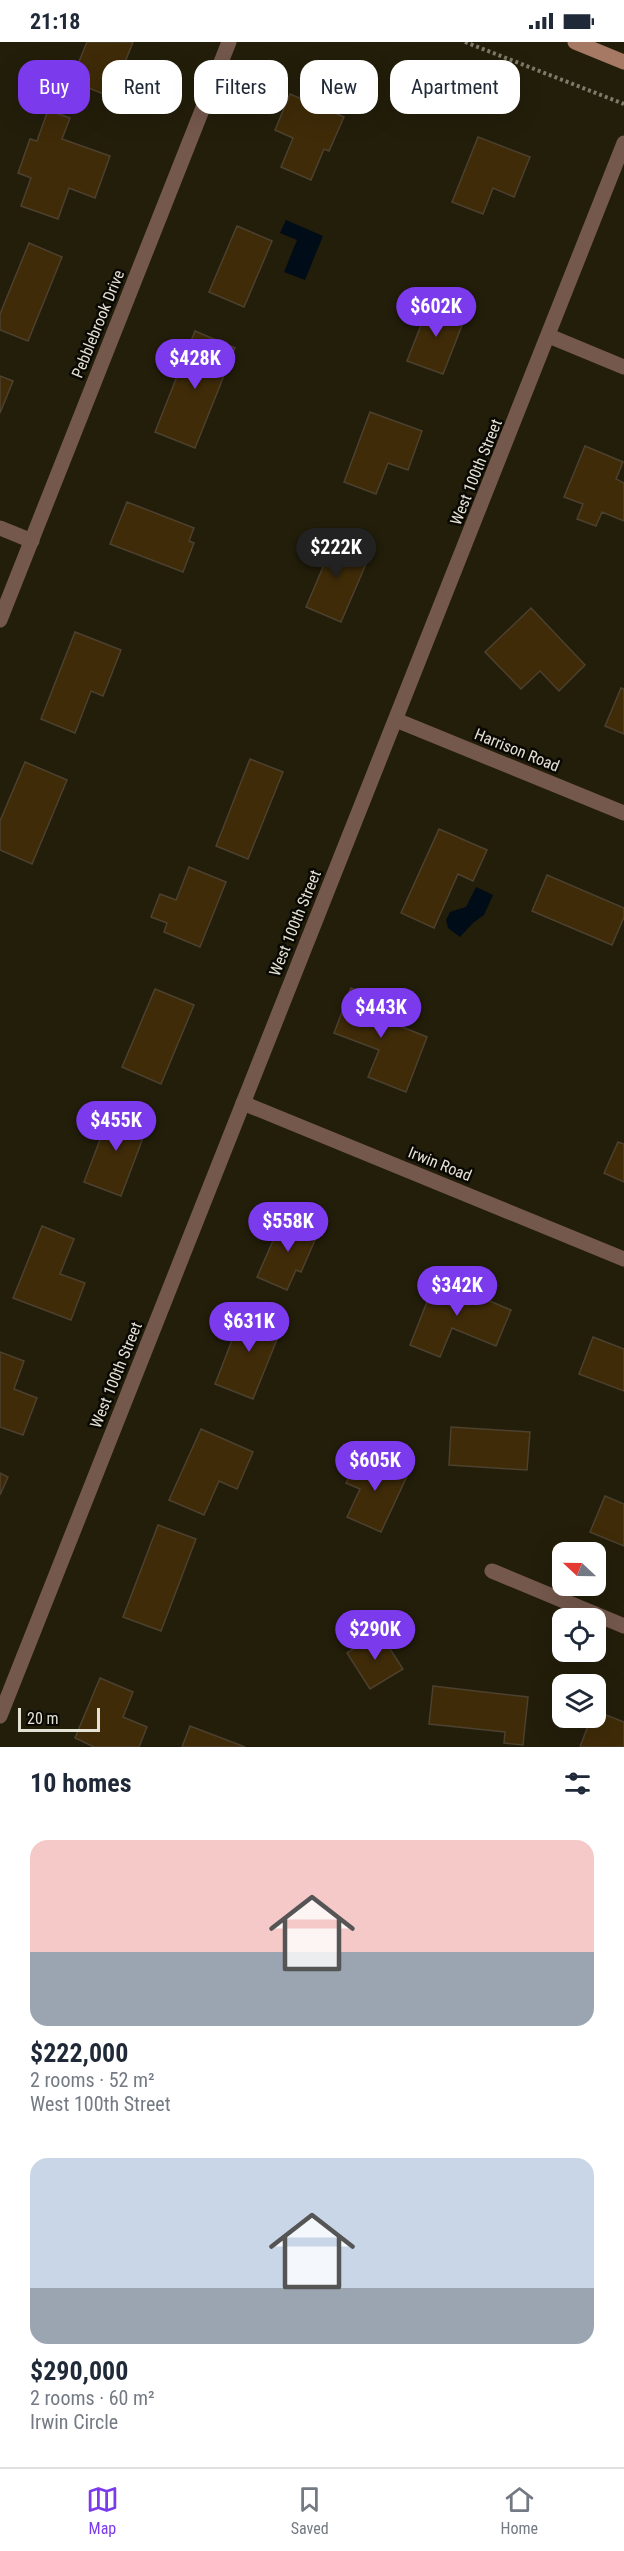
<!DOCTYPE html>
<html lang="en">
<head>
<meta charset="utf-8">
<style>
	:root { --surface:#fff; --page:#f2f2f3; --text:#1f2937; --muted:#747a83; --line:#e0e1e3; --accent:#7c3aed }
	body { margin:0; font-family:"Roboto Condensed",sans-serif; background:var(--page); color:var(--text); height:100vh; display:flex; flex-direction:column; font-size:22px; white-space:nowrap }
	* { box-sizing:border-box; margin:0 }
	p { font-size:20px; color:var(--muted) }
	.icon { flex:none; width:33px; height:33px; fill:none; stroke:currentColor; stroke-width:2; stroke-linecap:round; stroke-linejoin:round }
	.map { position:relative; height:1705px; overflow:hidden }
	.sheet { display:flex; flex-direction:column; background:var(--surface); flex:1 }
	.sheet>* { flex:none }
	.guide { position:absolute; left:18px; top:18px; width:588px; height:54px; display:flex; gap:12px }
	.needle { width:39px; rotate:292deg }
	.controls { position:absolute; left:552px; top:1500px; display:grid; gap:12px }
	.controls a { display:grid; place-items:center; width:54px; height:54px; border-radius:12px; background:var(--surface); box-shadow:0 6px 24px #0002; font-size:30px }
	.scale { position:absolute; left:18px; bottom:15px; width:82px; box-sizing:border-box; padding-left:6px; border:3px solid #e4e1d5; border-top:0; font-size:16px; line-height:21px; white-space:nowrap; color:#e4e1d5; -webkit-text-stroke:4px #0a0803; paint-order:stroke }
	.price { position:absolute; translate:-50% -51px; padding:0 14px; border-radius:21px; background:var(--accent); color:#fff; font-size:20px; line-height:39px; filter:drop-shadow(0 2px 3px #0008) }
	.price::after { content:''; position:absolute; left:50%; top:36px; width:18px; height:14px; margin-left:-9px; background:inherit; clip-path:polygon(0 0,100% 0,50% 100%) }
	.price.current { background:#222; color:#fff }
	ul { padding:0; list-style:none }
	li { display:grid; align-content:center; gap:12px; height:318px; padding:0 30px }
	li span { display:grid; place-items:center; height:186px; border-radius:18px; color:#555 }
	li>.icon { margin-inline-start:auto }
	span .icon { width:108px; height:108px; fill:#fffc; stroke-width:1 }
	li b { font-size:26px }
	h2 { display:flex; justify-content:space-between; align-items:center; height:72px; padding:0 30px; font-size:26px }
	.chip { padding:0 21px; border-radius:18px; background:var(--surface); box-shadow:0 6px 24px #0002; font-size:21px; line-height:54px }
	.chip.current { background:var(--accent); color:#fff }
	.status { display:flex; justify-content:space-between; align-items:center; height:42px; padding:0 30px; background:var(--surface); direction:ltr }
	.status svg { height:16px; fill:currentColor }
	.dock { display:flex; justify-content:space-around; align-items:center; height:84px; border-top:2px solid var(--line); background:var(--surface); font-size:16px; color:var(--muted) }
	.dock a { display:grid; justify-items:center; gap:3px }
	.dock .current { color:var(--accent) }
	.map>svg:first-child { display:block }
	.water { fill:#000c18 }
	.building { fill:#3f2b08; stroke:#4c402e; stroke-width:1.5 }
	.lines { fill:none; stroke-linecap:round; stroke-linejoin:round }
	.path { stroke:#7e7a6a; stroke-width:4; stroke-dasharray:3 3; stroke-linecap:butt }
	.street { stroke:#74584c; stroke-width:15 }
	.secondary { stroke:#a67965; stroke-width:15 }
	.labels { text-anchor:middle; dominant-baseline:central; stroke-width:5; stroke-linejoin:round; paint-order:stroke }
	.street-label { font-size:16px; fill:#e4e1d5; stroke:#0a0803 }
</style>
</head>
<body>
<div class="status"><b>21:18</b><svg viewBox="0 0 49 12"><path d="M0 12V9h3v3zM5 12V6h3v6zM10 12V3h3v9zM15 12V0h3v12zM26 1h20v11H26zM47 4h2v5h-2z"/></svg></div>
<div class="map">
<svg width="624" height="1705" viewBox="0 0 624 1705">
	<rect width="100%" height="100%" fill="#231e0a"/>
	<!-- water -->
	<g class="water">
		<polygon points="286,178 323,194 305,238 284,230 297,198 280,191"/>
		<polygon points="476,845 493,853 484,873 473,881 460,895 448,886 446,878 450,870 466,865"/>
	</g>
	<!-- building -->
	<g class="building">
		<polygon points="87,0 133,0 111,55 71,39"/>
		<polygon points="290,52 344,75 329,109 324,107 311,138 281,125 293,96 275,88"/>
		<polygon points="48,68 70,76 62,97 110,114 95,156 69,146 58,177 21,164 31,136 18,131 30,97 37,99"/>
		<polygon points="478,95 530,115 514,155 493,146 483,172 452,160"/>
		<polygon points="237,184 272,199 244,265 209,250"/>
		<polygon points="29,201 62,215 28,299 0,288 0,272"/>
		<polygon points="430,260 466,273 443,332 407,319"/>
		<polygon points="195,289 235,306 195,406 155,390"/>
		<polygon points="0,334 13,339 0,371"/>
		<polygon points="370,370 422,389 408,428 388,421 376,452 344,440"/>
		<polygon points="585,404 623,420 616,437 624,441 624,479 602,470 596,484 577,477 583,462 564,455"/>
		<polygon points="127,460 194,486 189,499 194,501 183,530 110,502"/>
		<polygon points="325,496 369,515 341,580 306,565 323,525 314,522"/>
		<polygon points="531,566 585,623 559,649 540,629 521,647 485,610"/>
		<polygon points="75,590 121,608 103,654 91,649 75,691 41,677"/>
		<polygon points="621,646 624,647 624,692 605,684"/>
		<polygon points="250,717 283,730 248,817 216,804"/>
		<polygon points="25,720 67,738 32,822 0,808 0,779"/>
		<polygon points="439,787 487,808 473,839 458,832 434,886 401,871"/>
		<polygon points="189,825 226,840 200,905 164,890 167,881 151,875 160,852 176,858"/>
		<polygon points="547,833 624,866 624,875 612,903 532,869"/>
		<polygon points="351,946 392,962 385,978 427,995 406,1050 368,1035 379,1008 334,991"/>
		<polygon points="155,947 194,963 161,1042 122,1025"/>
		<polygon points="112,1066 149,1080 121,1154 84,1140"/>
		<polygon points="618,1100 624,1102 624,1140 604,1131"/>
		<polygon points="284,1174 319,1189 301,1230 296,1228 287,1248 257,1235"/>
		<polygon points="42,1184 74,1197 60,1232 85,1241 71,1278 13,1256"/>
		<polygon points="438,1232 473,1246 471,1251 511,1268 496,1304 452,1286 440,1315 410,1303"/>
		<polygon points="245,1265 284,1280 253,1357 215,1342"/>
		<polygon points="593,1295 624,1307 624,1349 579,1332"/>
		<polygon points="0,1310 24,1319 14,1347 37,1356 23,1393 0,1385"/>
		<polygon points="451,1385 530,1390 527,1428 449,1423"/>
		<polygon points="201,1387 253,1410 237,1447 219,1439 204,1473 169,1458"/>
		<polygon points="373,1414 409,1430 381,1490 347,1475 360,1447 346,1441 357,1418 368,1424"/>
		<polygon points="0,1431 8,1435 0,1453"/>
		<polygon points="605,1454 624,1462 624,1504 590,1490"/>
		<polygon points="158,1483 196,1497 161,1589 123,1575"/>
		<polygon points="379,1590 403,1627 370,1647 347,1611"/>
		<polygon points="100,1636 133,1650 123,1675 147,1685 139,1705 94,1705 75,1696"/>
		<polygon points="433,1644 528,1655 523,1703 504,1701 505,1690 429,1682"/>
		<polygon points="596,1669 624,1680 624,1705 580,1705 591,1676 596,1676"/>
		<polygon points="190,1684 245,1705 182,1705"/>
	</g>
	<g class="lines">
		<!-- path -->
		<polyline class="path" points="465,0 624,62"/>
		<!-- street -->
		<g class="street">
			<polyline points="549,294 624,325"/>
			<polyline points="0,486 32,499"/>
			<polyline points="0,578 229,0"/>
			<polyline points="396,678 624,771"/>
			<polyline points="243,1061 624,1217"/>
			<polyline points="492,1529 624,1584"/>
			<polyline points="0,1674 624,101"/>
		</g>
		<!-- secondary -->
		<polyline class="secondary" points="575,0 624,20"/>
	</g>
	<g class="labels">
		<!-- street labels -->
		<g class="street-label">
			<text transform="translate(98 282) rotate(-68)">Pebblebrook Drive</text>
			<text transform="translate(476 430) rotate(-68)">West 100th Street</text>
			<text transform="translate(517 708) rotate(22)">Harrison Road</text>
			<text transform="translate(295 881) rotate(-68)">West 100th Street</text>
			<text transform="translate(440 1122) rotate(22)">Irwin Road</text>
			<text transform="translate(116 1333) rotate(-68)">West 100th Street</text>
		</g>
	</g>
</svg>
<div class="controls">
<a><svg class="needle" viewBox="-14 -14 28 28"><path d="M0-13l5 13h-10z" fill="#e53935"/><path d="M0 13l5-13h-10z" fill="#747a83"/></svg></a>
<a><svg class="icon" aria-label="locate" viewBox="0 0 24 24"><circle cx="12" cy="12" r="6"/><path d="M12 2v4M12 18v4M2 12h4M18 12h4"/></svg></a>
<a><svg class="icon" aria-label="layers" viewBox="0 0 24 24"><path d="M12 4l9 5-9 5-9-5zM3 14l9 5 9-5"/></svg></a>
</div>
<div class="scale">20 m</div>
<b class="price" style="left:436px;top:296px">$602K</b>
<b class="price" style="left:195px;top:348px">$428K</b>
<b class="price current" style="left:336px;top:537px">$222K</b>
<b class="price" style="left:381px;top:997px">$443K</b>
<b class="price" style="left:116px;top:1110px">$455K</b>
<b class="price" style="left:288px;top:1211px">$558K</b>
<b class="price" style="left:457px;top:1275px">$342K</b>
<b class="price" style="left:249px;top:1311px">$631K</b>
<b class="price" style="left:375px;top:1450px">$605K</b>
<b class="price" style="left:375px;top:1619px">$290K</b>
<div class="guide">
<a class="chip current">Buy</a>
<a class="chip">Rent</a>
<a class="chip">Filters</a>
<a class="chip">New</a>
<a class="chip">Apartment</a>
</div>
</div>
<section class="sheet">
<h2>10 homes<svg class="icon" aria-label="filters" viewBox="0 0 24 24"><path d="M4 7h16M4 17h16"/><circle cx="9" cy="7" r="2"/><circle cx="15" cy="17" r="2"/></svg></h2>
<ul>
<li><span style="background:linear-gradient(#f6c9c9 60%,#9aa5b1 0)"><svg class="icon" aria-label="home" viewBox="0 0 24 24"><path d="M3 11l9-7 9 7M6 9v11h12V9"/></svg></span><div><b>$222,000</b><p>2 rooms · 52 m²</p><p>West 100th Street</p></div></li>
<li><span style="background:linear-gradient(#c9d6e8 70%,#9aa5b1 0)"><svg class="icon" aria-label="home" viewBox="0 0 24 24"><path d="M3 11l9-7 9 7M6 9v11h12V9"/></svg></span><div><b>$290,000</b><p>2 rooms · 60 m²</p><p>Irwin Circle</p></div></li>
</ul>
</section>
<nav class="dock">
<a class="current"><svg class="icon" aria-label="map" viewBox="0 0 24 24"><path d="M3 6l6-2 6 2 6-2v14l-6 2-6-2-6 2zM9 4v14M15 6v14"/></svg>Map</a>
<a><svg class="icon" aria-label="saved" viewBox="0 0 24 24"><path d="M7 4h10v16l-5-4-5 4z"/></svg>Saved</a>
<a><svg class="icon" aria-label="home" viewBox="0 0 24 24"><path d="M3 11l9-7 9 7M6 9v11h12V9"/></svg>Home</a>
</nav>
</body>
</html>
